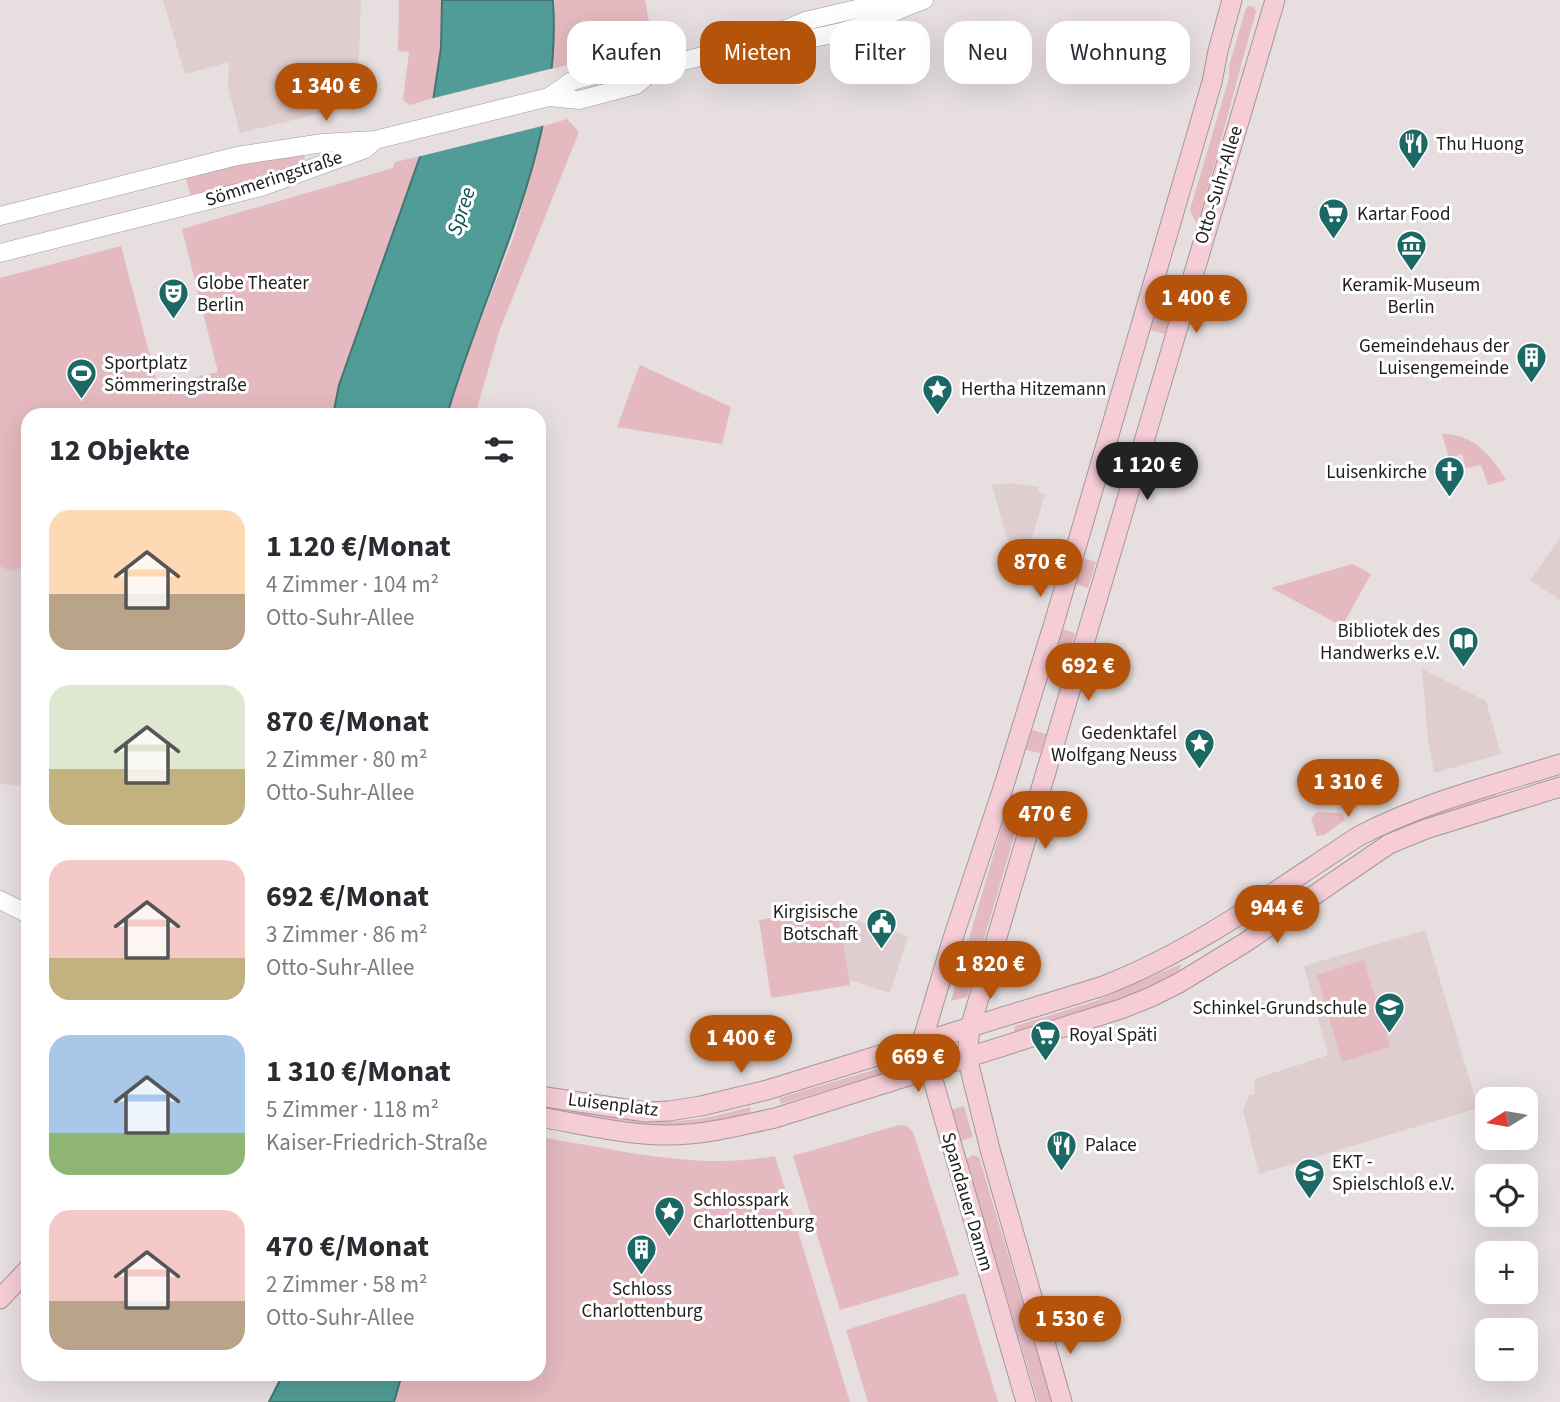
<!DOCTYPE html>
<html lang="de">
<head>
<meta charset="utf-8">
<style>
	:root { --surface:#fff; --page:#f7f7f7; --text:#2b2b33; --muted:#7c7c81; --accent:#b45309 }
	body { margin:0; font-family:"Source Sans 3",sans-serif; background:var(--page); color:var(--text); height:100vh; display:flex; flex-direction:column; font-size:26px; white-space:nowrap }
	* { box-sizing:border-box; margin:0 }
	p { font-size:23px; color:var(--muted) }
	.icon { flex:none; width:38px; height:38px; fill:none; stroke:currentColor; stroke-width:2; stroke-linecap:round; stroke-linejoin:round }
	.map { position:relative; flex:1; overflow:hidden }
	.panel { position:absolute; left:21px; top:408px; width:525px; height:973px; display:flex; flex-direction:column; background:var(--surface); border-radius:21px; box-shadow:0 7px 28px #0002 }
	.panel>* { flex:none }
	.top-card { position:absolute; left:567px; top:21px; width:665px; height:63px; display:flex; gap:14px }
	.needle { width:46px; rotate:259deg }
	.fabs { position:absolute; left:1475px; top:1087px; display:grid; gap:14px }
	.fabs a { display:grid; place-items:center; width:63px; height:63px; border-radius:14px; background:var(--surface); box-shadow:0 7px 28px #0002; font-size:35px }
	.price { position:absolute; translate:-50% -60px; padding:0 16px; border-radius:24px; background:var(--accent); color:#fff; font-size:23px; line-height:46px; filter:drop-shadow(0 2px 4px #0008) }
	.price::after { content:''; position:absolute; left:50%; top:42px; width:21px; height:16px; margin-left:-10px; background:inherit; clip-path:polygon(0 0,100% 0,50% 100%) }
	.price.selected { background:#222; color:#fff }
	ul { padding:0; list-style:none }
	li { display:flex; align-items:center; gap:21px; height:175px; padding:0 28px }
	li span { display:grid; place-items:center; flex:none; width:196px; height:140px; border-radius:21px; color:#555 }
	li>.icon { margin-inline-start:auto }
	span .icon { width:84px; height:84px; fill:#fffc; stroke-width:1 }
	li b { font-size:30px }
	h2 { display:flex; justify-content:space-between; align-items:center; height:84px; padding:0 28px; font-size:30px }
	.chip { padding:0 24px; border-radius:21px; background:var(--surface); box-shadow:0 7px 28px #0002; font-size:24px; line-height:63px }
	.chip.selected { background:var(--accent); color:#fff }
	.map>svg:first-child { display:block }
	.built { fill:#dfced0 }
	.green { fill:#e4b9bf }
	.water { fill:#529c98; stroke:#437673; stroke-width:2 }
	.pier { fill:#e6dedf }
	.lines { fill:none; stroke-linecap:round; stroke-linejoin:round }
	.tertiary-casing { stroke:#a0999a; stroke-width:19 }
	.secondary-casing { stroke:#a0999a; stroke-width:21 }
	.tertiary { stroke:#fff; stroke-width:18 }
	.secondary { stroke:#f6ccd6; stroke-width:19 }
	.labels { text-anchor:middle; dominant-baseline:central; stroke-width:6; stroke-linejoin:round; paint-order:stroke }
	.poi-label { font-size:19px; fill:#1f1d1d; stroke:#fff; text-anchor:start }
	.street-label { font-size:19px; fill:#1f1d1d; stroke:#fff }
	.water-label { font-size:21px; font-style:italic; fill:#0b4f4c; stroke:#fff }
</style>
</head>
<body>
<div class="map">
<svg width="1560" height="1402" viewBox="0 0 1560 1402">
	<rect width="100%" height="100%" fill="#e6dedf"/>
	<!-- built -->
	<g class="built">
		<polygon points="163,0 361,0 359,55 351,106 240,133 228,87 229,62 185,74"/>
		<polygon points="1009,483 1039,487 1038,492 1045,494 1026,559 1013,559 992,485"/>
		<polygon points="1560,538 1560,600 1530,580"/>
		<polygon points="0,566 9,571 28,567 28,786 0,784"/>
		<polygon points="1422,669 1486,701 1501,754 1434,773 1428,740"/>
		<polygon points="838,915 908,936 890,993 849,980"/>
		<polygon points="1425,930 1478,1108 1259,1174 1243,1110 1249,1095 1254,1095 1255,1079 1328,1055 1304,966"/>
	</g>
	<!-- green -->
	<g class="green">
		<polygon points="399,0 442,0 441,48 433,98 410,105 403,100 409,52 398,51"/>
		<path d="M555,0H645L652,37C617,47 586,60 552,69Z"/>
		<path d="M1249,6L1254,7L1256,12C1236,81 1219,152 1198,221L1196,223L1190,210L1229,78V66L1246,8Z"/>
		<polygon points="567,119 579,132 500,329 475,415 447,415 471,344 514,236 544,126"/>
		<polygon points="303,151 306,166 192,200 185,175"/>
		<polygon points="421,156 340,385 333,415 28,415 28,567 9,571 0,566 0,278 121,246 158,386 218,372 182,229 393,168 395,162"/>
		<polygon points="1158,300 1174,302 1165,334 1150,330"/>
		<polygon points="640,365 731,407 722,444 617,427"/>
		<path d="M1442,434C1471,433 1492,455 1506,480L1488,485L1481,465L1466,468L1462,454L1449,458Z"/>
		<polygon points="1081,558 1096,562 1088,588 1073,583"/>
		<polygon points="1352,564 1371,574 1342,626 1271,588"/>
		<polygon points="1061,629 1075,633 1068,656 1055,652"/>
		<polygon points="1032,730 1046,734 1040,753 1026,750"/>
		<polygon points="1011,794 1025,799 967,997 951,1001"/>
		<polygon points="1494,794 1498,797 1414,824 1412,821"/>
		<polygon points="1317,812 1341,813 1345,820 1324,835 1317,836 1311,818"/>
		<polygon points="837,908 850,985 771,998 759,920"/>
		<polygon points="1364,960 1390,1047 1342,1062 1317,975"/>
		<polygon points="1181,964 1177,977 1124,999 1014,1033 1015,1026 1096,1001"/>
		<polygon points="894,1064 896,1070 781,1104 779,1098"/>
		<path d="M539,1103C583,1110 630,1122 674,1121C700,1120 725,1114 750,1107L751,1113L704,1125L646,1127L539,1108Z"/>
		<polygon points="964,1106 973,1137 960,1141 951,1110"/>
		<polygon points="899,1125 907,1126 913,1132 959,1275 840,1310 793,1156"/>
		<path d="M539,1137C616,1149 697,1171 775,1156L850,1402H394L402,1374H539Z"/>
		<polygon points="973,1155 979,1157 1052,1402 1038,1402 967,1165 967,1159"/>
		<polygon points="965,1293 998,1402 868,1402 846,1330"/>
	</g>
	<!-- water -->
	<g class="water">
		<path d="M442,0H553C563,146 487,279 447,415H333L339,385L428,134L441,48Z"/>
		<polygon points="283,1374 402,1374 394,1402 269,1402"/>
	</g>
	<!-- pier -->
	<polygon class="pier" points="554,68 546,125 417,157 424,133 430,99"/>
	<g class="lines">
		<defs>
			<g id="tertiary">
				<path d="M764,43C798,41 831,37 864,25C885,18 903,6 924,0"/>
				<polyline points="549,97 572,81 624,67 631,65 657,68 753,43 805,21 861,8 905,5"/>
				<polyline points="0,216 237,156 323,143 375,140 549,97 579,100 636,85 657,68"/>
				<polyline points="0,253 261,187 365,149 374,141"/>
				<polyline points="0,900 28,914"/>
			</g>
			<g id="secondary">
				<polyline points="922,1042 953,938 1004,785 1054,623 1212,82 1218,51 1232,0"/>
				<polyline points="922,1042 1026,1402"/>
				<path d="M539,1096L646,1112L669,1111L701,1106L767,1090L1103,986C1196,950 1276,890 1359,836C1422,803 1493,785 1560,764"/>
				<path d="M539,1117C588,1125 640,1139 689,1134C718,1132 746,1124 775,1118L1121,1009L1151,997L1179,983L1246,942L1389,844L1426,829L1560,787"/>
				<polyline points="0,1299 28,1269"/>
				<polyline points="1062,1402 991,1153 967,1057 970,1028 1275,0"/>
			</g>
		</defs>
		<!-- tertiary casing -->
		<use href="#tertiary" class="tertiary-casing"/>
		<!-- secondary casing -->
		<use href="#secondary" class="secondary-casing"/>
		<!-- tertiary -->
		<use href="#tertiary" class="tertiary"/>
		<!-- secondary -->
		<use href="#secondary" class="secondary"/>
	</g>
	<!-- icons -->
	<defs>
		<symbol id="restaurant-pin" viewBox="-11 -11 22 30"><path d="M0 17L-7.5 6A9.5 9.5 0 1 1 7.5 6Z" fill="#1c6865" stroke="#fff"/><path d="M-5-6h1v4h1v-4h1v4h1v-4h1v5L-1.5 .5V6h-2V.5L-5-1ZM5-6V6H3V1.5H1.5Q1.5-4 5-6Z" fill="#fff"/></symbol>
		<symbol id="supermarket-pin" viewBox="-11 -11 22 30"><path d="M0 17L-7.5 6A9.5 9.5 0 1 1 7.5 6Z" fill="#1c6865" stroke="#fff"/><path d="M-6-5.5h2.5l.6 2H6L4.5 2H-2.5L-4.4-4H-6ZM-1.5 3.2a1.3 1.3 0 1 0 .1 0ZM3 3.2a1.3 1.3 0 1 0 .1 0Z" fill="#fff"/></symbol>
		<symbol id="museum-pin" viewBox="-11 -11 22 30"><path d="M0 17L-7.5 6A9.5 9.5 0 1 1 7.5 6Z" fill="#1c6865" stroke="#fff"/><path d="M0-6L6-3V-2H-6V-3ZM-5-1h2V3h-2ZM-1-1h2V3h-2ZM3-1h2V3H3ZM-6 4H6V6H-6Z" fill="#fff"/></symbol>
		<symbol id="theatre-pin" viewBox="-11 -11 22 30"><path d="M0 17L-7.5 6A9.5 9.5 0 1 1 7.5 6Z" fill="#1c6865" stroke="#fff"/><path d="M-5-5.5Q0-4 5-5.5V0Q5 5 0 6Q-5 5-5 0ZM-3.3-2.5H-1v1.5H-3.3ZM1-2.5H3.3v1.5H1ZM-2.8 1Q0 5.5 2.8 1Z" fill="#fff"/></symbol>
		<symbol id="building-pin" viewBox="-11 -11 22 30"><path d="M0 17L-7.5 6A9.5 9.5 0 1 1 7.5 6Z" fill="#1c6865" stroke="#fff"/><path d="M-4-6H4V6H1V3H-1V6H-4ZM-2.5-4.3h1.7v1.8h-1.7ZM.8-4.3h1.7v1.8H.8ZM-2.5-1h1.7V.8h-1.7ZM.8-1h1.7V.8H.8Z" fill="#fff"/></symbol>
		<symbol id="stadium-pin" viewBox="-11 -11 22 30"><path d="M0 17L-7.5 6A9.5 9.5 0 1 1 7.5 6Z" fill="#1c6865" stroke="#fff"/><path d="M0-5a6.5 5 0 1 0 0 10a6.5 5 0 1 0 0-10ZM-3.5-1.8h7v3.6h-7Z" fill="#fff"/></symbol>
		<symbol id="sight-pin" viewBox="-11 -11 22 30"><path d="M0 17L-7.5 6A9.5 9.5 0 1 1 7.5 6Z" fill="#1c6865" stroke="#fff"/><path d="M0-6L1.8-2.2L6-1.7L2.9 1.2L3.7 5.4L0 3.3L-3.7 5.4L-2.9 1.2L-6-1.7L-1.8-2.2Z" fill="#fff"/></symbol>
		<symbol id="church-pin" viewBox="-11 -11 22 30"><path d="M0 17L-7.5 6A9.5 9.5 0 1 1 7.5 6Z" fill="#1c6865" stroke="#fff"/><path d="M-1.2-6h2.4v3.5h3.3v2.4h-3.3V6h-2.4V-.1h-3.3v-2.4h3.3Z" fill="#fff"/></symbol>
		<symbol id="library-pin" viewBox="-11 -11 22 30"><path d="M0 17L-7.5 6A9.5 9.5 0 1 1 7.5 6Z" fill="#1c6865" stroke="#fff"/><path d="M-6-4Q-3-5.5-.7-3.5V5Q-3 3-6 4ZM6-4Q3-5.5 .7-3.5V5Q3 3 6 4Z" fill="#fff"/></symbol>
		<symbol id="civic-pin" viewBox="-11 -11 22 30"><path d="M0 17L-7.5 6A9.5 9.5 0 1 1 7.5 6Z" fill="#1c6865" stroke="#fff"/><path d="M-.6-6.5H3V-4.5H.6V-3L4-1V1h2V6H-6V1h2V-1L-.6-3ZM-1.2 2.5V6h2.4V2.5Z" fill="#fff"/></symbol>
		<symbol id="school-pin" viewBox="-11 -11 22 30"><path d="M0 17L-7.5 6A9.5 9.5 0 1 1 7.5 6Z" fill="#1c6865" stroke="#fff"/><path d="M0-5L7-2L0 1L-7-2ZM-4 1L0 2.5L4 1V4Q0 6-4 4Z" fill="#fff"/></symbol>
	</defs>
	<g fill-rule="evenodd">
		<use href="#restaurant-pin" x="1396" y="126" width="35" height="47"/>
		<use href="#supermarket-pin" x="1316" y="196" width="35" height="47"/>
		<use href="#museum-pin" x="1394" y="228" width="35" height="47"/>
		<use href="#theatre-pin" x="156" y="276" width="35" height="47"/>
		<use href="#building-pin" x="1514" y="340" width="35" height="47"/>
		<use href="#stadium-pin" x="64" y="356" width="35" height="47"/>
		<use href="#sight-pin" x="920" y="372" width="35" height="47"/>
		<use href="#church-pin" x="1432" y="454" width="35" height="47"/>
		<use href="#library-pin" x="1446" y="624" width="35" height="47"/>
		<use href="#sight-pin" x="1182" y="726" width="35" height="47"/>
		<use href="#civic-pin" x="864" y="906" width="35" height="47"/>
		<use href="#school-pin" x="1372" y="990" width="35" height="47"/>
		<use href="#supermarket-pin" x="1028" y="1018" width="35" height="47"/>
		<use href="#restaurant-pin" x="1044" y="1128" width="35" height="47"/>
		<use href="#school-pin" x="1292" y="1156" width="35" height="47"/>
		<use href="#sight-pin" x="652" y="1194" width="35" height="47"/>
		<use href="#building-pin" x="624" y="1232" width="35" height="47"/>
	</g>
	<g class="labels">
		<!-- poi labels -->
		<g class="poi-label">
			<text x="1436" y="144">Thu Huong</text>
			<text x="1357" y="214">Kartar Food</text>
			<text x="197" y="283">Globe Theater<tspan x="197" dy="22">Berlin</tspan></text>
			<text x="1411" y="285" text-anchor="middle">Keramik-Museum<tspan x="1411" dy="22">Berlin</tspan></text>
			<text x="1509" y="346" text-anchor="end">Gemeindehaus der<tspan x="1509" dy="22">Luisengemeinde</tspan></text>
			<text x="104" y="363">Sportplatz<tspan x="104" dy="22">Sömmeringstraße</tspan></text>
			<text x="961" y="389">Hertha Hitzemann</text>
			<text x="1427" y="472" text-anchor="end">Luisenkirche</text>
			<text x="1440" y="631" text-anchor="end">Bibliotek des<tspan x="1440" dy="22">Handwerks e.V.</tspan></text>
			<text x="1177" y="733" text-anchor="end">Gedenktafel<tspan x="1177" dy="22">Wolfgang Neuss</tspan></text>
			<text x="858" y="912" text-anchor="end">Kirgisische<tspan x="858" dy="22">Botschaft</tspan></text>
			<text x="1367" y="1008" text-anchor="end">Schinkel-Grundschule</text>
			<text x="1069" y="1035">Royal Späti</text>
			<text x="1085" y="1145">Palace</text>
			<text x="1332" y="1162">EKT -<tspan x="1332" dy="22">Spielschloß e.V.</tspan></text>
			<text x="693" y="1200">Schlosspark<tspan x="693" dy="22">Charlottenburg</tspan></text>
			<text x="642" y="1289" text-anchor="middle">Schloss<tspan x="642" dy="22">Charlottenburg</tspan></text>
		</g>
		<!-- street labels -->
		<g class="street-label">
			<text transform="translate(274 179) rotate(-18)">Sömmeringstraße</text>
			<text transform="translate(1219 185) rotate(-73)">Otto-Suhr-Allee</text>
			<text transform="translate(613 1105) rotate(7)">Luisenplatz</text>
			<text transform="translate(967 1202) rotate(74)">Spandauer Damm</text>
		</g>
		<!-- water labels -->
		<g class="water-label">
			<text transform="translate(461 211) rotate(-72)">Spree</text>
		</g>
	</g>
</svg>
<div class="fabs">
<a><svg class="needle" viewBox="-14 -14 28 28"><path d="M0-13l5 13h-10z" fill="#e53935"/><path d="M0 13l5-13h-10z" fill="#7c7c81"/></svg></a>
<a><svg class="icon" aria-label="locate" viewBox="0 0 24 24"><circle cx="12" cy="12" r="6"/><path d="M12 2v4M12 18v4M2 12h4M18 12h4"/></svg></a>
<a>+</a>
<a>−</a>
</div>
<b class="price" style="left:326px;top:123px">1 340 €</b>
<b class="price" style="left:1196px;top:335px">1 400 €</b>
<b class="price selected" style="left:1147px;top:502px">1 120 €</b>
<b class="price" style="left:1040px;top:599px">870 €</b>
<b class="price" style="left:1088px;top:703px">692 €</b>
<b class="price" style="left:1348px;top:819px">1 310 €</b>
<b class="price" style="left:1045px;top:851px">470 €</b>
<b class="price" style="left:1277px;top:945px">944 €</b>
<b class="price" style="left:990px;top:1001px">1 820 €</b>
<b class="price" style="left:741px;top:1075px">1 400 €</b>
<b class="price" style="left:918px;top:1094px">669 €</b>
<b class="price" style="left:1070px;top:1356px">1 530 €</b>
<div class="top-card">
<a class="chip">Kaufen</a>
<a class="chip selected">Mieten</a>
<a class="chip">Filter</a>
<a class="chip">Neu</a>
<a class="chip">Wohnung</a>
</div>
<section class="panel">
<h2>12 Objekte<svg class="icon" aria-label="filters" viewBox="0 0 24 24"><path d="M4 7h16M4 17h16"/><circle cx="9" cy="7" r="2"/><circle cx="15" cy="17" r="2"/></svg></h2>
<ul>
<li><span style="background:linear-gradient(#ffd9b3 60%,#b9a48a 0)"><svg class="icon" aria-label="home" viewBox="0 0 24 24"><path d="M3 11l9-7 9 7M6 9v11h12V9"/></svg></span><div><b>1 120 €/Monat</b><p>4 Zimmer · 104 m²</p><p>Otto-Suhr-Allee</p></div></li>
<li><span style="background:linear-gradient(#dfe7d0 60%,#c2b280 0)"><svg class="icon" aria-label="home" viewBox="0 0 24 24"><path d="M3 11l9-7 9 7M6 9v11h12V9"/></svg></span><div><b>870 €/Monat</b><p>2 Zimmer · 80 m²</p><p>Otto-Suhr-Allee</p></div></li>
<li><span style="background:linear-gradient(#f6c9c9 70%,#c2b280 0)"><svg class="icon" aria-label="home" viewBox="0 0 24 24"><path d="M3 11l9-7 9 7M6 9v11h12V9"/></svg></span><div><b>692 €/Monat</b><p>3 Zimmer · 86 m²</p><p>Otto-Suhr-Allee</p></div></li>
<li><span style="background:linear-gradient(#a9c7e8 70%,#8fb573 0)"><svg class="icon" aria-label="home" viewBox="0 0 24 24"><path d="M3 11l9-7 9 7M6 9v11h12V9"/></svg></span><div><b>1 310 €/Monat</b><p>5 Zimmer · 118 m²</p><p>Kaiser-Friedrich-Straße</p></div></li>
<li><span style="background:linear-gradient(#f6c9c9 65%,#b9a48a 0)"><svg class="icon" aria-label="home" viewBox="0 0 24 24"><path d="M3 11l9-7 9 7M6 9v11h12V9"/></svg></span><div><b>470 €/Monat</b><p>2 Zimmer · 58 m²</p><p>Otto-Suhr-Allee</p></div></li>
</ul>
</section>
</div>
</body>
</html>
